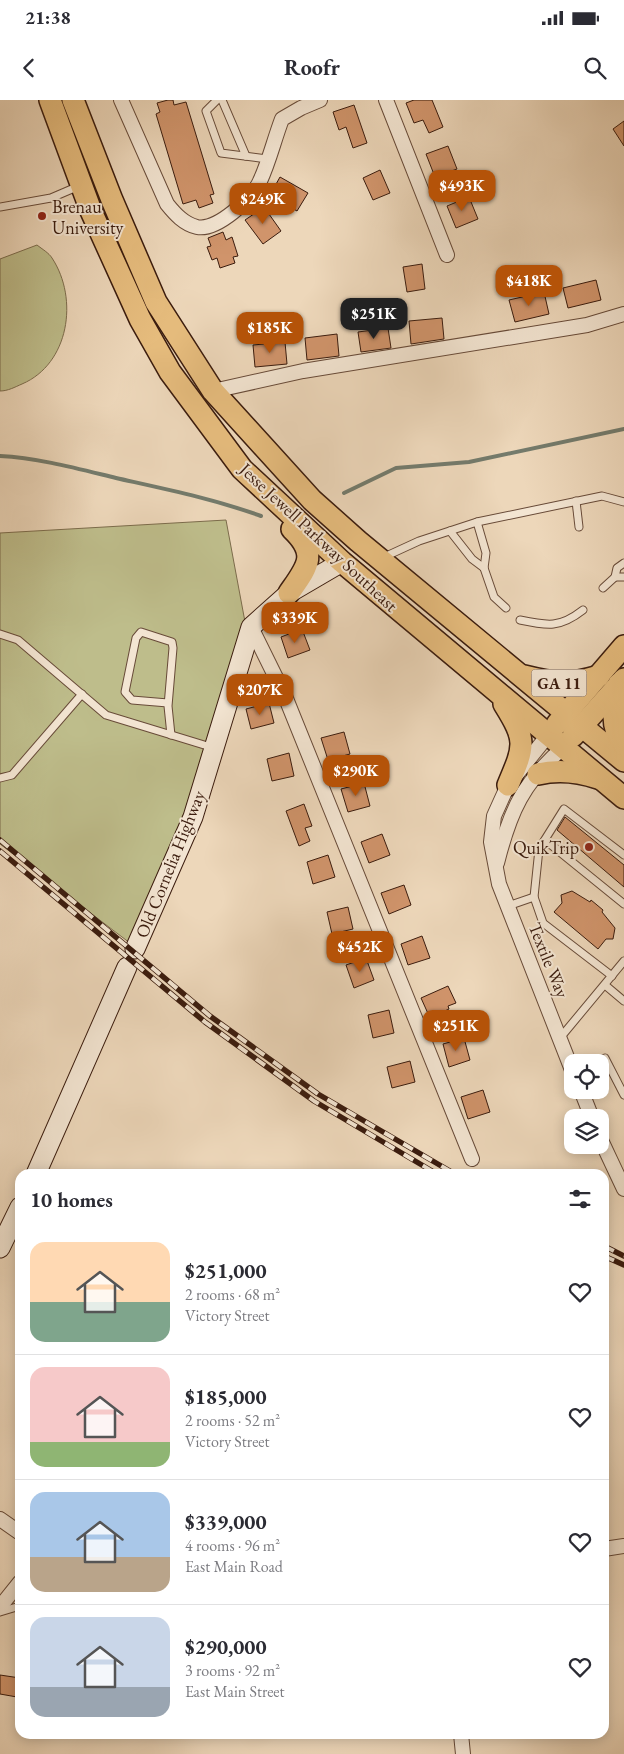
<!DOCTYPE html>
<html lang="en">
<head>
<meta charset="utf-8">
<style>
	:root { --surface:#fff; --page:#f2f2f3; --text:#2b2b33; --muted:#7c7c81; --line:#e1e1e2; --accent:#b45309 }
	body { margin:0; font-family:"EB Garamond",serif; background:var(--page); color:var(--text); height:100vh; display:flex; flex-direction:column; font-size:19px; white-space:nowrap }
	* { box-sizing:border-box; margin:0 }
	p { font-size:16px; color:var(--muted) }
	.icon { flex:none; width:28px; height:28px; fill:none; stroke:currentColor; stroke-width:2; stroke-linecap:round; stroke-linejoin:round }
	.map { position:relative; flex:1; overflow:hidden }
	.sheet { position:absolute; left:15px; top:1069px; width:594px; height:570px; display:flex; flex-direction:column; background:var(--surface); border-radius:15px; box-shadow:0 2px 12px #0003 }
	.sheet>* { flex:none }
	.fabs { position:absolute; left:564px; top:954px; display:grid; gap:10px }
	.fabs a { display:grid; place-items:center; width:45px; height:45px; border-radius:10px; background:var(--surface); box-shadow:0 2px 12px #0003; font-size:25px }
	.price { position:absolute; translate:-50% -42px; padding:0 11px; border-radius:10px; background:var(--accent); color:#fff; font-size:16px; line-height:32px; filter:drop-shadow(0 1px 2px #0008) }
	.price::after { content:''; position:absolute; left:50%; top:30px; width:15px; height:11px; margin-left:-8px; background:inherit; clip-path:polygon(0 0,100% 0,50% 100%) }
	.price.current { background:#222; color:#fff }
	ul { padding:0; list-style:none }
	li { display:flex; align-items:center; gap:15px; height:125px; padding:0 15px }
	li+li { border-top:1px solid var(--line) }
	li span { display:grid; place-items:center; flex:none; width:140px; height:100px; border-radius:15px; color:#555 }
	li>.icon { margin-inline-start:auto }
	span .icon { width:60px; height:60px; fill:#fffc; stroke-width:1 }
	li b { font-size:21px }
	h2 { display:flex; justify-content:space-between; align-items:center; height:60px; padding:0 15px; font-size:21px }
	.status { display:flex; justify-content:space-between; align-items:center; height:35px; padding:0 25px; background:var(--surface); direction:ltr }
	.status svg { height:14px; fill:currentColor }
	header { display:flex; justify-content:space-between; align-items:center; height:65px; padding:0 15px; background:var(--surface); font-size:22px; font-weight:700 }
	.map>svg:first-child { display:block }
	.green { fill:#bebd8b; stroke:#7c6c4c }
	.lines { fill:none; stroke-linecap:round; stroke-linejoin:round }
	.stream { stroke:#747b6c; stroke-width:4 }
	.building { fill:#d0946b; stroke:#3b1c0e }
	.lane-casing { stroke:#684b39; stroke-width:9 }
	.street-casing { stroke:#684b39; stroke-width:16 }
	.secondary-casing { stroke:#3b1c0e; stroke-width:21 }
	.primary-casing { stroke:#3b1c0e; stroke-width:24 }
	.lane { stroke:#f3e5d2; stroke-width:7 }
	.street { stroke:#f3e5d2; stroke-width:14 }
	.secondary { stroke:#f3e5d2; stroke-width:19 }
	.primary { stroke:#e6bc7d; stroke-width:21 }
	.rail-casing { stroke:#3b1c0e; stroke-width:5.5 }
	.rail { stroke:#f3e5d2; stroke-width:4; stroke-dasharray:11; stroke-linecap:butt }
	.poi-dot { fill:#8f2418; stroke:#f3e5d2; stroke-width:2 }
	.labels { text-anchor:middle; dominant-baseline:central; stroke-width:4; stroke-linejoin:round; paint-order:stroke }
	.shield { fill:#f3e5d2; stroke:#725849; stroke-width:1 }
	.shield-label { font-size:16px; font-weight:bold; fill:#3b1c0e }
	.poi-label { font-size:18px; fill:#3b1c0e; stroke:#f3e5d2; text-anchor:start }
	.street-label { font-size:18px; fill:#3b1c0e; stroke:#f3e5d2 }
</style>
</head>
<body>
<div class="status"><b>21:38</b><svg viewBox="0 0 49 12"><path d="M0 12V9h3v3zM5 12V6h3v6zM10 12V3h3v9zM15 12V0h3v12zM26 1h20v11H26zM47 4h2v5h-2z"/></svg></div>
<header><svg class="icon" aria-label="back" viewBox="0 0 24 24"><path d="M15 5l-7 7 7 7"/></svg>Roofr<svg class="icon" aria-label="search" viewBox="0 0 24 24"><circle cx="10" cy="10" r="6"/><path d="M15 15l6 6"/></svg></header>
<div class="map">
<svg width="624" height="1654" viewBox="0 0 624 1654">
	<rect width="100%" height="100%" fill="#edd7ba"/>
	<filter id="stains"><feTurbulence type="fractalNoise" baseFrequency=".004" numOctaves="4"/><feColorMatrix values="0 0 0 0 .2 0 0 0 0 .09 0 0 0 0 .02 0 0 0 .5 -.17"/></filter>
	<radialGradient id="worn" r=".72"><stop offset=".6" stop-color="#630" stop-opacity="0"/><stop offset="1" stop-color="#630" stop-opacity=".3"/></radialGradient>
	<!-- green -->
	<g class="green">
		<path d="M37,145C42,149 49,153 52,158C79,199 69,264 22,284C15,287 8,291 0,291V159Z"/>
		<polygon points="226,420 251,554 143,853 0,744 0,433"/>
	</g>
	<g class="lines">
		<!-- stream -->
		<g class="stream">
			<path d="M0,356C39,358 79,369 116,378C165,389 214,399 261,416"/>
			<polyline points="344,393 396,368 469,362 624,329"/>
		</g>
	</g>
	<!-- building -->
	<g class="building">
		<polygon points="168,0 173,0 174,5 186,2 214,94 210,95 213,103 199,108 196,100 183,104 156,14 160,12 157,3"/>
		<polygon points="414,0 432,0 443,27 429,33 423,20 414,23 406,3"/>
		<polygon points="354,5 367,43 353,48 346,27 339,30 333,12"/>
		<polygon points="624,21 624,46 613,29"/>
		<polygon points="448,46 457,69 435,77 426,54"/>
		<polygon points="380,70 390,93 373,100 363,78"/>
		<polygon points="280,77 308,93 297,111 270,95"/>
		<polygon points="469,97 478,119 456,128 447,106"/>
		<polygon points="264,107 281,131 263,144 245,120"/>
		<polygon points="223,132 226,140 232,137 238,156 233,157 235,163 220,168 217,158 212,160 207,147 211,146 208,138"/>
		<polygon points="422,164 425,189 407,192 403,167"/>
		<polygon points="596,180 601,200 568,208 563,188"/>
		<polygon points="544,192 549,214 515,222 509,200"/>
		<polygon points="442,218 444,239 411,244 409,221"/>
		<polygon points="388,228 391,248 361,252 358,232"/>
		<polygon points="337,234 339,256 307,260 305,238"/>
		<polygon points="285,242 287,264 255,267 253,245"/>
		<polygon points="302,529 310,550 288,558 281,537"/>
		<polygon points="269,603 274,623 251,629 246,609"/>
		<polygon points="344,632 350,654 328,660 321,638"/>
		<polygon points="289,653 294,676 272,681 267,659"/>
		<polygon points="364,683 370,706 348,712 341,689"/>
		<polygon points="304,704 312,726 305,728 310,741 299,746 286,711"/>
		<polygon points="565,717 624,765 624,787 557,730"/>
		<polygon points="382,734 390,755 369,763 361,742"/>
		<polygon points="328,755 335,777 313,784 307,762"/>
		<polygon points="404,785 411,805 389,814 381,793"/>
		<polygon points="572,791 590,802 591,800 603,810 602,812 615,828 613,839 606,839 598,849 554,812 562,803 561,795"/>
		<polygon points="348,807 353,829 332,834 327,812"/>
		<polygon points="422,836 430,858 408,865 401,844"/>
		<polygon points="366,858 374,880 354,888 346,865"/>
		<polygon points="448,886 456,903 448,906 449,909 430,918 421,898"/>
		<polygon points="389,910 394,933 373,938 368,915"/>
		<polygon points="464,938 470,960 449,967 443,944"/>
		<polygon points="410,961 415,982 392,988 387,967"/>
		<polygon points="483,990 490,1012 468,1019 461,997"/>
		<polygon points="0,1575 20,1578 17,1597 0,1594"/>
	</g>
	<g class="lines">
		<defs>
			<g id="lane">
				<polyline points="217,0 206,11 221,53 267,59"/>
				<polyline points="222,0 246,56"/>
				<polyline points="0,107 51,98 79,86"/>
				<polyline points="576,401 579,427"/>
				<polyline points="477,422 486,453 484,468 494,497 506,508"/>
				<polyline points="450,431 472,459 484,468"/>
				<polyline points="382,458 419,441 477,422 602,396 624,402"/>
				<polyline points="615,477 624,477"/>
				<polyline points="603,488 615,477 617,468 624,463"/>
				<path d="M520,520C548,526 560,528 583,510"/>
				<polyline points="0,534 18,540 106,615 214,648"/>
				<polyline points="168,603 132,600 125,592 136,538 141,532 172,542 173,548 168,606 171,635"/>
				<polyline points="0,678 12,675 82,594"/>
				<polyline points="545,740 624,804"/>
				<polyline points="508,806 534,797"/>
				<polyline points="612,876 543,823 534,797 539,749 564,709 624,755"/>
				<polyline points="605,885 624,901"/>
				<polyline points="560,938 624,861"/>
				<polyline points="597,962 605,958 624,995"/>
				<polyline points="0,1512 20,1506"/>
			</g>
			<g id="street">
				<path d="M121,0L167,104C175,114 184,124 197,127C217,131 253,98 260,81C269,62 274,40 282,19L301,8L320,0"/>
				<polyline points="386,0 447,155"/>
				<polyline points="213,291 303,271 587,225 624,214"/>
				<polyline points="251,527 285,596 472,1059"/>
				<polyline points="549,634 508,685 494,716 491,742 499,784 572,970"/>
				<path d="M497,763C510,711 523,682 565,646"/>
				<polyline points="581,990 592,1018"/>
				<polyline points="600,1038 624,1089"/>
				<polyline points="0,1419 20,1433"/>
				<polyline points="604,1449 624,1446"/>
				<polyline points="0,1507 20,1482"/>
				<polyline points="461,1634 463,1654"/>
			</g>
			<g id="secondary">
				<polyline points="135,849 193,717 251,527 289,493 342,462"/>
				<polyline points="36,1074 127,867"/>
				<polyline points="0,1148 20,1107"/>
			</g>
			<g id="primary">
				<polyline points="50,0 91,111 140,219 170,272 242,369 342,462 624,698"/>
				<polyline points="73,0 112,100 156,202 213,291 312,400 358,441 624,661"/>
				<path d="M289,493C307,467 319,455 292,429"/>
				<path d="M524,576C556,584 568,585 599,576"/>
				<path d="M619,584C614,606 609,626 624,645"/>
				<path d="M504,604C527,641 525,645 508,685"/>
				<polyline points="557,624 624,546"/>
				<polyline points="573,636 624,579"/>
				<path d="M538,674C559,669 577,671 598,678"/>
			</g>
		</defs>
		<!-- lane casing -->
		<use href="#lane" class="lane-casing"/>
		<!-- street casing -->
		<use href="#street" class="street-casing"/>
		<!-- secondary casing -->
		<use href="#secondary" class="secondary-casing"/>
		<!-- primary casing -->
		<use href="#primary" class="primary-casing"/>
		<!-- lane -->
		<use href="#lane" class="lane"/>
		<!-- street -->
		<use href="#street" class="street"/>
		<!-- secondary -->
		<use href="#secondary" class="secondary"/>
		<!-- primary -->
		<use href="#primary" class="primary"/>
		<defs>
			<g id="rail">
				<polyline points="0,740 210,916 318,994 455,1074"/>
				<polyline points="0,751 205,922 314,1001 437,1074"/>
				<polyline points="604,1146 624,1156"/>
				<polyline points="604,1156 624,1165"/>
			</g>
		</defs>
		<!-- rail casing -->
		<use href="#rail" class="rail-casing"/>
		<!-- rail -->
		<use href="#rail" class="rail"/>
	</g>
	<!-- markers -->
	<g class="poi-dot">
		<circle cx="42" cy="116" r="5"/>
		<circle cx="589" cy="747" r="5"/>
	</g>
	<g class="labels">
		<!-- shield labels -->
		<rect class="shield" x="531.5" y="569.5" width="55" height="27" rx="4"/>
		<g class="shield-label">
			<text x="559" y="583">GA 11</text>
		</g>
		<!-- poi labels -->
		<g class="poi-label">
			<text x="52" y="106">Brenau<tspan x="52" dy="21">University</tspan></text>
			<text x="579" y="747" text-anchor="end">QuikTrip</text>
		</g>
		<!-- street labels -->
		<g class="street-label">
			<text transform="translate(319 437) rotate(43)">Jesse Jewell Parkway Southeast</text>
			<text transform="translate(170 764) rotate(-68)">Old Cornelia Highway</text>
			<text transform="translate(549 860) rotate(68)">Textile Way</text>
		</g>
	</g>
	<rect width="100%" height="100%" filter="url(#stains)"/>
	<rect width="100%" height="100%" fill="url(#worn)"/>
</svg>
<div class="fabs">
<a><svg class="icon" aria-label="locate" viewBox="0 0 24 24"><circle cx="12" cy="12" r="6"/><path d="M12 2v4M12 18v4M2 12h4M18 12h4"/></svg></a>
<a><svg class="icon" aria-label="layers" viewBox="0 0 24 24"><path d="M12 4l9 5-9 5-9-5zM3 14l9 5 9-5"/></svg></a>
</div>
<b class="price" style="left:462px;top:112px">$493K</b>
<b class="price" style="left:263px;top:125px">$249K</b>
<b class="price" style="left:529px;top:207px">$418K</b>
<b class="price current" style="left:374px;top:240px">$251K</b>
<b class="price" style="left:270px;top:254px">$185K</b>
<b class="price" style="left:295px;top:544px">$339K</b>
<b class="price" style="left:260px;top:616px">$207K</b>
<b class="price" style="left:356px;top:697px">$290K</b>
<b class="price" style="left:360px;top:873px">$452K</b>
<b class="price" style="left:456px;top:952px">$251K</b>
<section class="sheet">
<h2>10 homes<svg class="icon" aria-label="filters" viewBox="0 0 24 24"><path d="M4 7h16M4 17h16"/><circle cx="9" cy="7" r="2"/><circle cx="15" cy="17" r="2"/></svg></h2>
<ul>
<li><span style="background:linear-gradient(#ffd9b3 60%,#7fa58c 0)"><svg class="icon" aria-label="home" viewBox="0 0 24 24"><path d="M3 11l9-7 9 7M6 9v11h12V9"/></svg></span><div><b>$251,000</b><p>2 rooms · 68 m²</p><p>Victory Street</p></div><svg class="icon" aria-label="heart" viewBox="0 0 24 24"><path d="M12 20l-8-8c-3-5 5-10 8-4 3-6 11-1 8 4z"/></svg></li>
<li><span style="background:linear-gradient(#f6c9c9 75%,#8fb573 0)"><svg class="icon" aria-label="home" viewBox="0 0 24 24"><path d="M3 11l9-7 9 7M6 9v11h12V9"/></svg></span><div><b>$185,000</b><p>2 rooms · 52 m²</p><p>Victory Street</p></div><svg class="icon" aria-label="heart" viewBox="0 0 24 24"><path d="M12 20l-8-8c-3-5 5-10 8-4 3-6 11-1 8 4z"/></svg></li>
<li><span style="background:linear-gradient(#a9c7e8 65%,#b9a48a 0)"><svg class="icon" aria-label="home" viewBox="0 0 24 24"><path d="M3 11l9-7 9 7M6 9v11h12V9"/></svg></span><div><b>$339,000</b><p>4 rooms · 96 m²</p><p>East Main Road</p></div><svg class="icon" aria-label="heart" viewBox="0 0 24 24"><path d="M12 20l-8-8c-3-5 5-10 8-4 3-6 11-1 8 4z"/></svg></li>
<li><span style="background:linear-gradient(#c9d6e8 70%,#9aa5b1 0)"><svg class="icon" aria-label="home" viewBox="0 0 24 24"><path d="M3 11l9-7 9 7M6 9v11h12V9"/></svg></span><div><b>$290,000</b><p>3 rooms · 92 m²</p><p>East Main Street</p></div><svg class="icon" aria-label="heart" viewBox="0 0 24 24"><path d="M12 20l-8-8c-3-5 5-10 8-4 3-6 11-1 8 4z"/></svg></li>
</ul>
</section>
</div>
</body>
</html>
